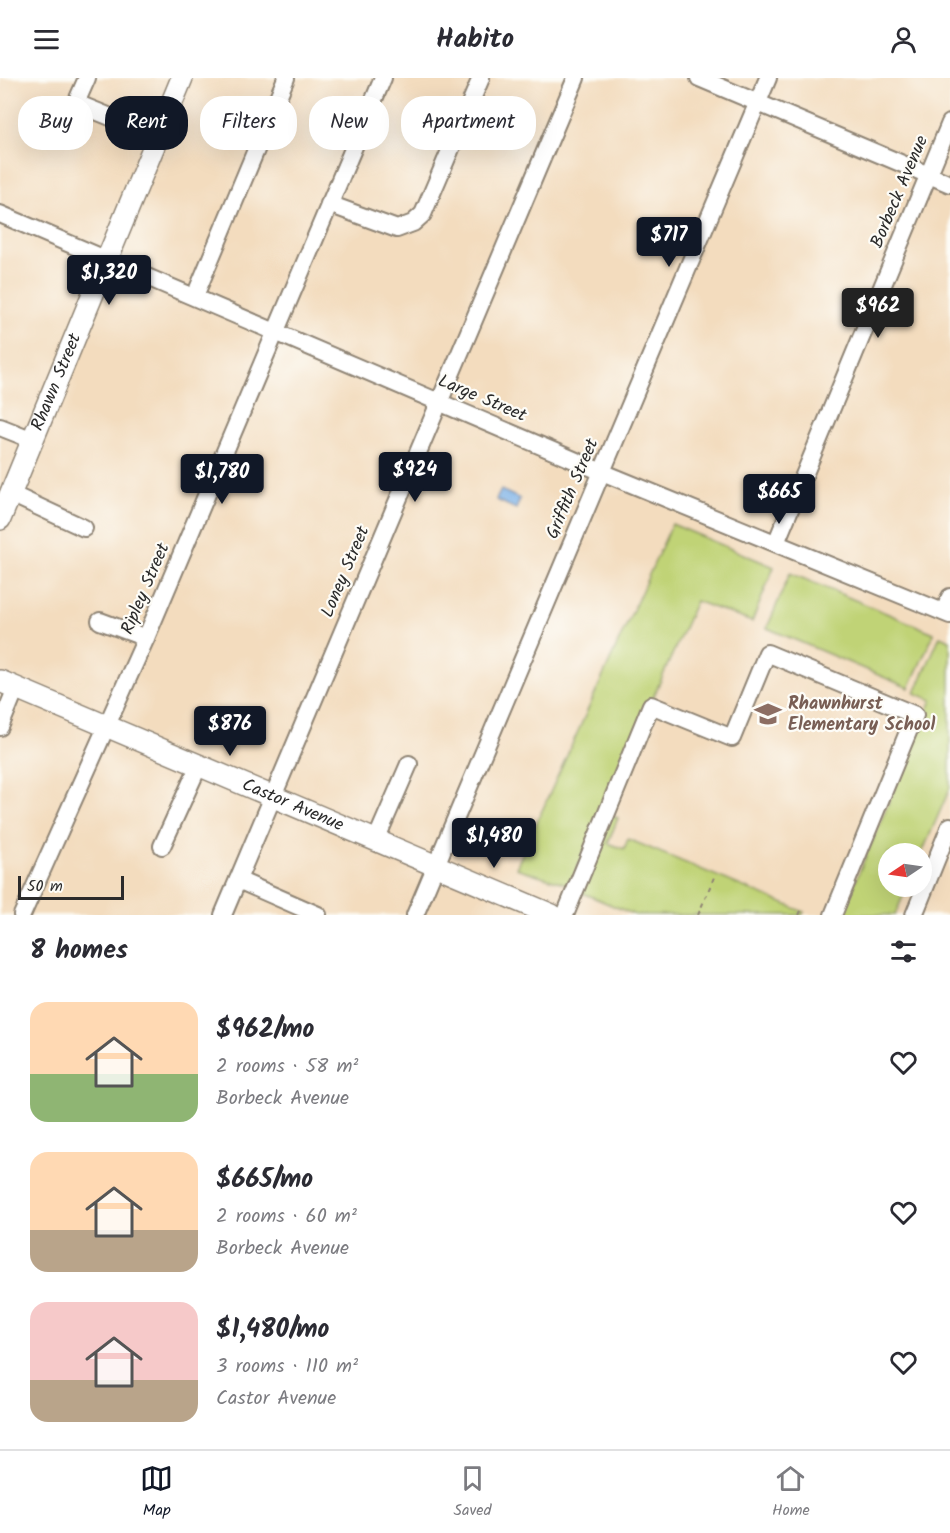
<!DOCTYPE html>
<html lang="en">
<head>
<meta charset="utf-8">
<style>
	:root { --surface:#fff; --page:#f7f7f7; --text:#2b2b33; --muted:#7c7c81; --line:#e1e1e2; --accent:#111827 }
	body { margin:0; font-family:Kalam,sans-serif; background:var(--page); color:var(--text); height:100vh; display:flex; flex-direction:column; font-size:22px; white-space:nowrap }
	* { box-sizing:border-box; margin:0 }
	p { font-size:20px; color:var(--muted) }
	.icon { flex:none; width:33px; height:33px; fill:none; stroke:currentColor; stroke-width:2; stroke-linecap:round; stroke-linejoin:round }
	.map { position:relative; height:837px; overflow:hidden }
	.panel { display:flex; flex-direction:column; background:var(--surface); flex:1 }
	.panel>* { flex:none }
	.top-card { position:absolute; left:18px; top:18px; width:600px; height:54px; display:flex; gap:12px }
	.needle { width:39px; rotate:257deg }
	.controls { position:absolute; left:878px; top:765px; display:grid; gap:12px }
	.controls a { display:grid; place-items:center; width:54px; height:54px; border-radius:50%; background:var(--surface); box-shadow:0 6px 24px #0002; font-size:30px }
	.scale { position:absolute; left:18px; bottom:15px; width:106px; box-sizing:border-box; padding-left:6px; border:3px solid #2b2b2b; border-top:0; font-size:16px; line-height:21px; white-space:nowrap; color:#2b2b2b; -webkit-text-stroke:4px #fdfcf7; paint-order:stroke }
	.price { position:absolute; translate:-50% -51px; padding:0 14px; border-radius:6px; background:var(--accent); color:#fff; font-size:20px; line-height:39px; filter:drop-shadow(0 2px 3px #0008) }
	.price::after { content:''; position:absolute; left:50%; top:36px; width:18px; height:14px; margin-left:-9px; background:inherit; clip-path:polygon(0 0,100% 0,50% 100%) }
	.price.on { background:#222; color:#fff }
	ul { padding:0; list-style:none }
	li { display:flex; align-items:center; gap:18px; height:150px; padding:0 30px }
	li span { display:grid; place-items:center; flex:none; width:168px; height:120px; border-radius:18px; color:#555 }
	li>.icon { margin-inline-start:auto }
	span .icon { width:72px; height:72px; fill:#fffc; stroke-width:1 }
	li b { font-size:26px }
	h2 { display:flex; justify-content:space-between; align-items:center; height:72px; padding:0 30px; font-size:26px }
	.chip { padding:0 21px; border-radius:24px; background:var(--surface); box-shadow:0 6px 24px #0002; font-size:21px; line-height:54px }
	.chip.on { background:var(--accent); color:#fff }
	header { display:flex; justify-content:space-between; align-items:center; height:78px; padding:0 30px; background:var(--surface); font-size:27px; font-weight:800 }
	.tab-bar { display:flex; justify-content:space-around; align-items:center; height:84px; border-top:2px solid var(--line); background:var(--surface); font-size:16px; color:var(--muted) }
	.tab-bar a { display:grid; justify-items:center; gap:3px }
	.tab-bar .on { color:var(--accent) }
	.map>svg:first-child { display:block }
	.green { fill:#c0d376; stroke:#767f50; stroke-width:1.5 }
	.water { fill:#77aee6; stroke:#516c88; stroke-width:1.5 }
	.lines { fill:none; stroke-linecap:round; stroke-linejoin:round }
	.minor-casing { stroke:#8f8474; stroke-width:20 }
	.major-casing { stroke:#8f8474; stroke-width:24 }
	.path { stroke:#8f8474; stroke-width:2; stroke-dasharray:4.5 4.5; stroke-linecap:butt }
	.minor { stroke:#fff; stroke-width:16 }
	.major { stroke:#fff; stroke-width:21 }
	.labels { text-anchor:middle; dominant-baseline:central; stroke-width:4.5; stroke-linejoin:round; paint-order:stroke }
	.street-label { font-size:18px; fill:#2b2b2b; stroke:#fdfcf7 }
	.education-label { font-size:18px; font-weight:bold; fill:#785e54; stroke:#fdfcf7; text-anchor:start }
</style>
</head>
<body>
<header><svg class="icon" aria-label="menu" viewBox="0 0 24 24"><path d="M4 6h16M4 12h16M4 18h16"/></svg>Habito<svg class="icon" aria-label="person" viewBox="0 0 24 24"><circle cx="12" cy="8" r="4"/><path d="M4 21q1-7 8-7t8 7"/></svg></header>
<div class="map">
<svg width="950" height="837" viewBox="0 0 950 837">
	<rect width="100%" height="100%" fill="#fdfcf7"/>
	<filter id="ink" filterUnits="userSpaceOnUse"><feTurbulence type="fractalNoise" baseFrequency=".0167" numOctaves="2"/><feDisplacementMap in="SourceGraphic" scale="12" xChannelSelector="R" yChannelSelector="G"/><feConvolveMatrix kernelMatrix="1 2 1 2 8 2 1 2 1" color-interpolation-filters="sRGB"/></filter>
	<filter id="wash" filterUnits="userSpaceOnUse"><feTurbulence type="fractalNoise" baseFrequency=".008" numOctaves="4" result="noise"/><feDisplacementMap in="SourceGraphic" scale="24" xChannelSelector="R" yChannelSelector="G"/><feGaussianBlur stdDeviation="1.35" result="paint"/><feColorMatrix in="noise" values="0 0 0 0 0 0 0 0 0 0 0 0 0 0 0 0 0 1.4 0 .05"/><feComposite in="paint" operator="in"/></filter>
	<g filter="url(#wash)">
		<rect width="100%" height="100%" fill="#f3dcbe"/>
		<!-- green -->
		<g class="green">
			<polygon points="672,446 774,489 752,544 696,523 570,807 516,790"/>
			<polygon points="790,495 934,555 909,610 767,550"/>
			<polygon points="940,558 950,562 950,710 921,777 888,776 888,808 907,809 895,837 841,837 932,622 915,615"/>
			<polygon points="610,737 618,740 608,765 624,771 628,761 804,834 802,837 635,837 578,813"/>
		</g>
		<!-- water -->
		<polygon class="water" points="501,412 520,421 516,431 496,422"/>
	</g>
	<g filter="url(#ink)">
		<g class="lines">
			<defs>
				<g id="minor">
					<polyline points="87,0 76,25 123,44"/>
					<polyline points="699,0 950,106"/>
					<polyline points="329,126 397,151 413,145 423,136 481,0"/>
					<polyline points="0,136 602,394 950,537"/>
					<polyline points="195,218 286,0"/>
					<polyline points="0,349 33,362"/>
					<polyline points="11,416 84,450"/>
					<polyline points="776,465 950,45"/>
					<polyline points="944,534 950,519"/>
					<polyline points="100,543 146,560"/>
					<polyline points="0,649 16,610"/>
					<polyline points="376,762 409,686"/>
					<polyline points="162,768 199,687"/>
					<polyline points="238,802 318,837"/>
					<polyline points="22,837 146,560 383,0"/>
					<polyline points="223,837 576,0"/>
					<polyline points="415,837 768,0"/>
					<polyline points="565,837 651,627 732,660 767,575 915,637 833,837"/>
					<polyline points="914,837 950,748"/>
				</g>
				<g id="major">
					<path id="s1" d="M0,441L182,0"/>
					<path id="s2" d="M0,603L552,837"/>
				</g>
			</defs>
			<!-- minor casing -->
			<use href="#minor" class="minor-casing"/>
			<!-- major casing -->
			<use href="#major" class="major-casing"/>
			<!-- path -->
			<g class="path">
				<polyline points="698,837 715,797"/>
				<polyline points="799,837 801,833"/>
			</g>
			<!-- minor -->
			<use href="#minor" class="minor"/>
			<!-- major -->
			<use href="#major" class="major"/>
		</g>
	</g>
	<!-- icons -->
	<defs>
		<symbol id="school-bare" viewBox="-9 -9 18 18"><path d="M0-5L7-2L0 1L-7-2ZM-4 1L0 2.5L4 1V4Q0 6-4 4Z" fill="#8d6e63" stroke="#fdfcf7" stroke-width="2.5" paint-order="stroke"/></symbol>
	</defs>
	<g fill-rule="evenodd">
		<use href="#school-bare" x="749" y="617" width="38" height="38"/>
	</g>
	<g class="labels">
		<!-- street labels -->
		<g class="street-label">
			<text transform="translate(900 114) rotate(-67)">Borbeck Avenue</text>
			<text stroke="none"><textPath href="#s1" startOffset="148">Rhawn Street</textPath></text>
			<text transform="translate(482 321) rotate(23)">Large Street</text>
			<text transform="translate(573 411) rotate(-67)">Griffith Street</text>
			<text transform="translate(346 494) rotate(-67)">Loney Street</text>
			<text transform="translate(146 511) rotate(-67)">Ripley Street</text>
			<text stroke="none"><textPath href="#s2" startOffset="318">Castor Avenue</textPath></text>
		</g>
		<!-- education labels -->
		<g class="education-label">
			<text x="788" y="626">Rhawnhurst<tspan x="788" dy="21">Elementary School</tspan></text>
		</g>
	</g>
</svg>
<div class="controls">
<a><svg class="needle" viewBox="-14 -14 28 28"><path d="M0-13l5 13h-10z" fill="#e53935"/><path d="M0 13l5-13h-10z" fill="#7c7c81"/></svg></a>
</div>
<div class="scale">50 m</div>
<b class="price" style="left:669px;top:190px">$717</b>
<b class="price" style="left:109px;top:228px">$1,320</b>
<b class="price on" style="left:878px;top:261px">$962</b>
<b class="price" style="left:415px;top:425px">$924</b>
<b class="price" style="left:222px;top:427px">$1,780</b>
<b class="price" style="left:779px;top:447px">$665</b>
<b class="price" style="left:230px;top:679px">$876</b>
<b class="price" style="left:494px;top:791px">$1,480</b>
<div class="top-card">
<a class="chip">Buy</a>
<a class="chip on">Rent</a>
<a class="chip">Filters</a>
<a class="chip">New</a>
<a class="chip">Apartment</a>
</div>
</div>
<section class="panel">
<h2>8 homes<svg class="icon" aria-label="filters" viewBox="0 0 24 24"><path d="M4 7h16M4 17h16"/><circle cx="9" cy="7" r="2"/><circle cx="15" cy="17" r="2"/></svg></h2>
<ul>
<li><span style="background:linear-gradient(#ffd9b3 60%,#8fb573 0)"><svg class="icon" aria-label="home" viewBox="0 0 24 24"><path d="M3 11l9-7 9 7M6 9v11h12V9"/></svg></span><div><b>$962/mo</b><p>2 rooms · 58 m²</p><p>Borbeck Avenue</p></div><svg class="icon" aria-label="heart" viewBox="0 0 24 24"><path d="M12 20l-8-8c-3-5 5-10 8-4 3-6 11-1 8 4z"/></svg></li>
<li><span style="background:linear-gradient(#ffd9b3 65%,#b9a48a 0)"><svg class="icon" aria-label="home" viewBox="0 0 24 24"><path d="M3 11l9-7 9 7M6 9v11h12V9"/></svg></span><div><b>$665/mo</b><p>2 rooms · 60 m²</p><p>Borbeck Avenue</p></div><svg class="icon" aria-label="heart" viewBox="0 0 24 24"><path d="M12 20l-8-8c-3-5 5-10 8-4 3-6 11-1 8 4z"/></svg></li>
<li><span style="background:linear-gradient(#f6c9c9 65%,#b9a48a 0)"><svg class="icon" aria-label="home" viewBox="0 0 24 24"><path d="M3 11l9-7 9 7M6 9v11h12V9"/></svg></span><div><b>$1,480/mo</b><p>3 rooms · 110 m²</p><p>Castor Avenue</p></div><svg class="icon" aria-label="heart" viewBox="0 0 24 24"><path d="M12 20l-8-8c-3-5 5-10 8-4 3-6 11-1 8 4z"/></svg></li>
</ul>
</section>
<nav class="tab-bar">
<a class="on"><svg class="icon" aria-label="map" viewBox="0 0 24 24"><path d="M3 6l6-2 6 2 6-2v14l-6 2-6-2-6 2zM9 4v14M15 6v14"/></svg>Map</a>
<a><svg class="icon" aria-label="saved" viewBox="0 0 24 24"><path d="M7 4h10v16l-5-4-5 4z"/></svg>Saved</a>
<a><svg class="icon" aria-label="home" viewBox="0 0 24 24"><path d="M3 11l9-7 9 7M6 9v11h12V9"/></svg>Home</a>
</nav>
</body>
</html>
